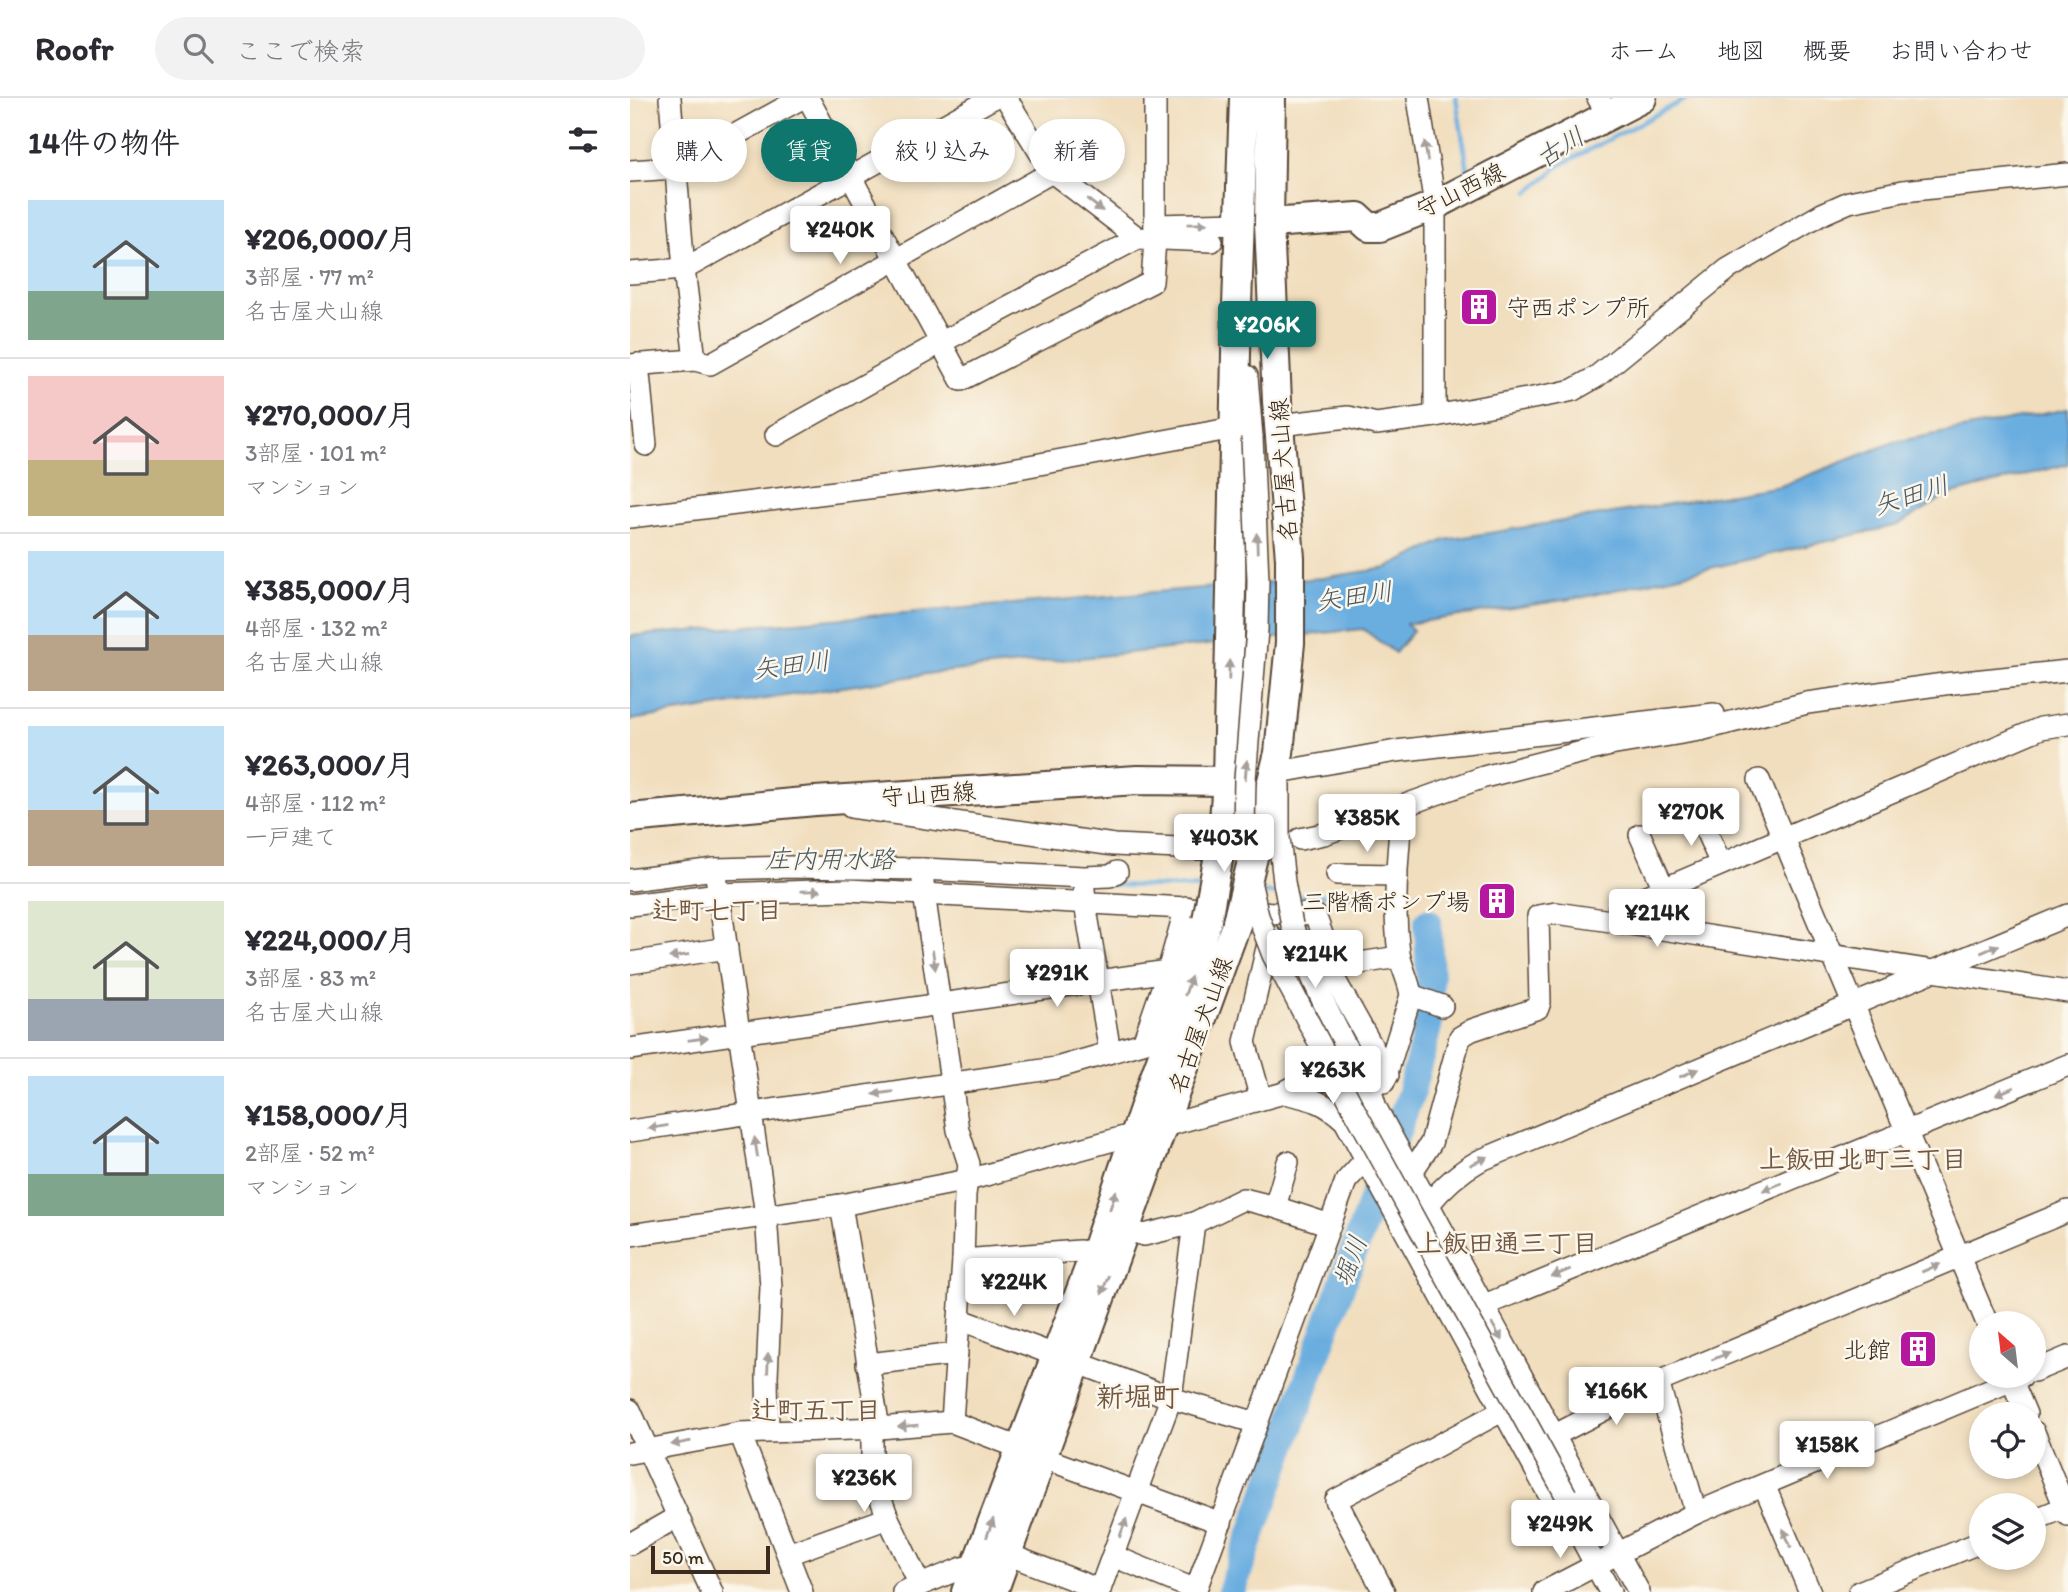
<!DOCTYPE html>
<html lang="ja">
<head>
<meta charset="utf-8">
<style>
	:root { --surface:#fff; --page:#f2f2f3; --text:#2b2b33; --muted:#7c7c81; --line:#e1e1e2; --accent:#0f766e }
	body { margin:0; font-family:Itim,"Klee One",sans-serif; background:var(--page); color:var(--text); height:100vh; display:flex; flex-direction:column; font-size:26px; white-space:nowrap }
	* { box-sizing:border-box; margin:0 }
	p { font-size:23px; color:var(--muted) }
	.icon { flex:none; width:38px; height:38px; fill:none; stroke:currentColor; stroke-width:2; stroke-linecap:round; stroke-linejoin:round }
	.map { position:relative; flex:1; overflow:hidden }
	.side { display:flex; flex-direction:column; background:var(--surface); width:630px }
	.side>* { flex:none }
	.hud { position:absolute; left:21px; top:21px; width:665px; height:63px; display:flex; gap:14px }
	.needle { width:46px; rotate:332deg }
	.tools { position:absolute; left:1339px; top:1213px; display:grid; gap:14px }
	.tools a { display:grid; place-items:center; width:77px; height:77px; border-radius:50%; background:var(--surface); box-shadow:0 4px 10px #0003; font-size:35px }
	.scale { position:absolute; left:21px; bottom:18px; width:119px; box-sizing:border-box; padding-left:7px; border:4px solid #3b2a1e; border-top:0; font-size:19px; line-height:24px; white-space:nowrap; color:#3b2a1e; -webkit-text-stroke:5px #fbf7ec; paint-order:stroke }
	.price { position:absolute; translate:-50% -60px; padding:0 16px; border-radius:7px; background:#fff; color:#222; font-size:23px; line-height:46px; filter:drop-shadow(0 2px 4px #0008) }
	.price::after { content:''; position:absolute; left:50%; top:42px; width:21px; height:16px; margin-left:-10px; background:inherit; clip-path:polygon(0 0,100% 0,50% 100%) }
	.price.on { background:var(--accent); color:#fff }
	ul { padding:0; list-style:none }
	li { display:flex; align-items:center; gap:21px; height:175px; padding:0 28px }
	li+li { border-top:2px solid var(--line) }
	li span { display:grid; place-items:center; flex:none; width:196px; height:140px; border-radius:0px; color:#555 }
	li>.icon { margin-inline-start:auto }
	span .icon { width:84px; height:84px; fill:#fffc; stroke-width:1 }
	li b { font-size:30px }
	h2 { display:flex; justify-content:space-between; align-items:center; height:84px; padding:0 28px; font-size:30px }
	.chip { padding:0 24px; border-radius:32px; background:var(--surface); box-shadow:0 4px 10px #0003; font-size:24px; line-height:63px }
	.chip.on { background:var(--accent); color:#fff }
	header { display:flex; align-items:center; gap:42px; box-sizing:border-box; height:98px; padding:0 35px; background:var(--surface); border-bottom:2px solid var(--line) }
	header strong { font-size:33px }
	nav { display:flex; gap:38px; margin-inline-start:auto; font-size:24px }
	.search { width:490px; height:63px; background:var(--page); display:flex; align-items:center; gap:18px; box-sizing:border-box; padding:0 24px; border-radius:38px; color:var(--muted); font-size:26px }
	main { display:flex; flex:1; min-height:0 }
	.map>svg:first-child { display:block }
	.water { fill:#6baee0; stroke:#536c7f; stroke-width:2 }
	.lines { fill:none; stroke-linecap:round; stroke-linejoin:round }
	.stream { stroke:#6baee0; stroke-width:4.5 }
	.river { stroke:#6baee0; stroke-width:28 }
	.minor-casing { stroke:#564536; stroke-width:24 }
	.major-casing { stroke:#564536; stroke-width:32 }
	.minor { stroke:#fff; stroke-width:21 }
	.major { stroke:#fff; stroke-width:28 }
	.minor-bridge-casing { stroke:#564536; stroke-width:24; stroke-linecap:butt }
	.major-bridge-casing { stroke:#564536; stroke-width:32; stroke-linecap:butt }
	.minor-bridge { stroke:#fff; stroke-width:21 }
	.major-bridge { stroke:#fff; stroke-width:28 }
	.oneway { fill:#a79f9a }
	.labels { text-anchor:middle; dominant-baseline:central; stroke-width:5; stroke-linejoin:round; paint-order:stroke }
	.street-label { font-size:24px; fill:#3b2a1e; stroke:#fbf7ec }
	.poi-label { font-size:24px; fill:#3b2a1e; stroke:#fbf7ec; text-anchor:end }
	.water-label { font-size:26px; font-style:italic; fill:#4c5862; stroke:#fbf7ec }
	.neighbourhood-label { font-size:26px; font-weight:bold; fill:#745741; stroke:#fbf7ec }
	.quarter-label { font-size:28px; font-weight:bold; fill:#745741; stroke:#fbf7ec }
</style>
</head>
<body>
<header>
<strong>Roofr</strong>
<div class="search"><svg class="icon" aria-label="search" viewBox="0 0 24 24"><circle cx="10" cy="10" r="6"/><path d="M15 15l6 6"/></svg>ここで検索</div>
<nav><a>ホーム</a><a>地図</a><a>概要</a><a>お問い合わせ</a></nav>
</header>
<main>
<section class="side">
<h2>14件の物件<svg class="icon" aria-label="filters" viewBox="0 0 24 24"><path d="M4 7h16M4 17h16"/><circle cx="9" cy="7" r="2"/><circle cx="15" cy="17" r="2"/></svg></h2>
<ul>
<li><span style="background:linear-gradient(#bfe0f5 65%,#7fa58c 0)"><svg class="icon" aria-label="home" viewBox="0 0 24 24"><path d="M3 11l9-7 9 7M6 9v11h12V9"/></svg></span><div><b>¥206,000/月</b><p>3部屋 · 77 m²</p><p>名古屋犬山線</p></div></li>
<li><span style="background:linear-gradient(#f6c9c9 60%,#c2b280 0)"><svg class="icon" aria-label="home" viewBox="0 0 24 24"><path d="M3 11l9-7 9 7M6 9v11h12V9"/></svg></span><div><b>¥270,000/月</b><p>3部屋 · 101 m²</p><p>マンション</p></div></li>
<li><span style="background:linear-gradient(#bfe0f5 60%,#b9a48a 0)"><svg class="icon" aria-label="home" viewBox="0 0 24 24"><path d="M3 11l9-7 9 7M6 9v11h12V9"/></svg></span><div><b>¥385,000/月</b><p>4部屋 · 132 m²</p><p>名古屋犬山線</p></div></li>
<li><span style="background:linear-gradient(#bfe0f5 60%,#b9a48a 0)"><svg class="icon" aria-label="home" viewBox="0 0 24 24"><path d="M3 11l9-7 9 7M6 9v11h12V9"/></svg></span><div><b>¥263,000/月</b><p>4部屋 · 112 m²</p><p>一戸建て</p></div></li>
<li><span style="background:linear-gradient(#dfe7d0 70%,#9aa5b1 0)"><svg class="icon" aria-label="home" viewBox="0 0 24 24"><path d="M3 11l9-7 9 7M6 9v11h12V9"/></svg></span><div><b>¥224,000/月</b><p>3部屋 · 83 m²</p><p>名古屋犬山線</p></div></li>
<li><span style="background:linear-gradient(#bfe0f5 70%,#7fa58c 0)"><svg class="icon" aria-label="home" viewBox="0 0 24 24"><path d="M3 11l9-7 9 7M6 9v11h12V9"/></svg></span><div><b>¥158,000/月</b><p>2部屋 · 52 m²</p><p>マンション</p></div></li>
</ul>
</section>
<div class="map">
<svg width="1438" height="1494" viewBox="0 0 1438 1494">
	<rect width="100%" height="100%" fill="#fbf7ec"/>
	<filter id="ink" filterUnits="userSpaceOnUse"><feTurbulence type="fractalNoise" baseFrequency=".0143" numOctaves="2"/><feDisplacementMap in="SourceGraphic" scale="14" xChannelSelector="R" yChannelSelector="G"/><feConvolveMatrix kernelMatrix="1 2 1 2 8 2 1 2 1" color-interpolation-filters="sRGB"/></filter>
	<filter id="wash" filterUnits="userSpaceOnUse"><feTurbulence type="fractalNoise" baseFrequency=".00686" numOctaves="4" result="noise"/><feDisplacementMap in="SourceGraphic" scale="28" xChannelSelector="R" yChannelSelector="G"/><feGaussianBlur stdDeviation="1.57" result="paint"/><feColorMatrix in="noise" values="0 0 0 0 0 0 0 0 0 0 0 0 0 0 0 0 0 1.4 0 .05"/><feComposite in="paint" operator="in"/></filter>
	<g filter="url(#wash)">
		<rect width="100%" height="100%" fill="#f1debe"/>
		<!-- water -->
		<polygon class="water" points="1438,311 1438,366 1318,397 1268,427 954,499 776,526 783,533 765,555 733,531 303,575 0,622 0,538 692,480 757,470 815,442 1151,388 1264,344"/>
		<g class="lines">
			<!-- stream -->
			<g class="stream">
				<polyline points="826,0 838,73"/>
				<polyline points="899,94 930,67 1058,0"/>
				<polyline points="482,787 575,790"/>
				<polyline points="629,794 652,796"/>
				<polyline points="664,797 743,798"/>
			</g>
			<!-- river -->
			<polyline class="river" points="601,1494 780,997 798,929 800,885 798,824"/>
		</g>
	</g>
	<g filter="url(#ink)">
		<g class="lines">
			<defs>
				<g id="minor">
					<polyline points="40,0 54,171 65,262"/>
					<polyline points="178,0 331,282 522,184 525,142 525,0"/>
					<polyline points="376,0 422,74 508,140 582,143"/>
					<polyline points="788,0 805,107 805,318"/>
					<polyline points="968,0 978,17"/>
					<polyline points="0,73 45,70 172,0"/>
					<polyline points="525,127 610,125"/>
					<polyline points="0,175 54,171 363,0"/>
					<polyline points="8,266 16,347"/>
					<polyline points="0,267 65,262 80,266 422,74"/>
					<polyline points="617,278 622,339"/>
					<polyline points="649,327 718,319 746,326 805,318 930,295 943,292 966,279 1098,171 1192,116 1219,104 1273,93 1438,76"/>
					<polyline points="146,337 310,245 508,140"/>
					<polyline points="0,419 361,375 604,330"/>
					<polyline points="649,674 766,653 1084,616"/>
					<polyline points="1129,682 1357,1225"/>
					<polyline points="649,685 649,739"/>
					<polyline points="221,709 484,747 570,751"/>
					<polyline points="1069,717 1091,766"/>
					<polyline points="1010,737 1034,791"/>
					<polyline points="670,741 694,736 854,679 980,647 1070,632 1177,605 1314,586 1438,573"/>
					<polyline points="85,771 136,1117 141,1189 137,1279 138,1333"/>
					<polyline points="292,771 294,795 328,1032 339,1066 335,1097 333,1162 322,1324"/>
					<polyline points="707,776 767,777"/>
					<polyline points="0,782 85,771 161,769 292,771 454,779 480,778 487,774"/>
					<polyline points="454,791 455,805 480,954"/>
					<polyline points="0,807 89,796 218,792 685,817 700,858 705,882 758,977"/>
					<polyline points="989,810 1411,630 1438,626"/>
					<path d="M662,827C682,888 713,943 743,1000L746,1010L1009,1494"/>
					<polyline points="0,865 97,850"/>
					<polyline points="703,869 769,859"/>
					<polyline points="781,897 812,908"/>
					<polyline points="0,951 538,873"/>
					<path d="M754,984L781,897C779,882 771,869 769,855C763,811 767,765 771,721"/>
					<path d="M654,995C682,1001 694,1003 715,1023L923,1404L948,1434"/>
					<polyline points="631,1001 615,944 640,837"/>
					<polyline points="0,1033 426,970 513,945 538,873 556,809"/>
					<polyline points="781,1075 801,1045 830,939 842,932 908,910 910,904 908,818 926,815 974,822 1438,894"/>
					<polyline points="211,1107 249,1330"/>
					<path d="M798,1107C812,1090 829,1074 849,1063L1438,817"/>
					<polyline points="645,1109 658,1064"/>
					<polyline points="495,1131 514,1137 564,1125 613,1101 645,1109 700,1127"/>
					<path d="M0,1137L211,1107L338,1082L654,995C665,986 687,979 702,983C715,988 734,1003 746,1010"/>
					<polyline points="333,1162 449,1153 465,1155"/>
					<polyline points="852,1208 1438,967"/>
					<polyline points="329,1221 425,1257"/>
					<polyline points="446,1264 541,1300 627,1325"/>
					<polyline points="237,1266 327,1256"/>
					<polyline points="1404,1273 1438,1259"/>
					<polyline points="1380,1278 1396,1316"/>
					<polyline points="1028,1284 1066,1415"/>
					<polyline points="0,1312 82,1494"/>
					<polyline points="242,1330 242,1377 258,1420 290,1487"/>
					<polyline points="1404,1334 1438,1417"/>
					<polyline points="110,1335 172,1494"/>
					<polyline points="925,1337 1028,1284 1438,1113"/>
					<polyline points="0,1355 110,1335 249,1330 322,1324 390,1350"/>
					<polyline points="411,1359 591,1425"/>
					<polyline points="1134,1387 1180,1494"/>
					<polyline points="944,1422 948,1434 980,1494"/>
					<polyline points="1404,1422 1438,1408"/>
					<polyline points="0,1446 47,1419"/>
					<polyline points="158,1456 258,1420"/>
					<polyline points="377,1456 470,1492"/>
					<polyline points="483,1458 566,1492"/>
					<polyline points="273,1494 332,1470 346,1467"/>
					<polyline points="469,1494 541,1300 564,1125"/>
					<polyline points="565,1494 716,1083 736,1061"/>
					<polyline points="754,1494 706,1402 872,1313"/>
					<polyline points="914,1494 1066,1415 1392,1278"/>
					<polyline points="1229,1494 1351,1444"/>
				</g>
				<g id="major">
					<polyline points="639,125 728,119 739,129 750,129 805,107 1012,0"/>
					<polyline points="0,720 185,703 507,682 597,683"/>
					<polyline points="593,735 597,683 607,208 614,0"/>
					<polyline points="628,739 649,655 660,545 660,460 647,303 639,125 641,0"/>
					<polyline points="336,1494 465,1155 523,984 560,883 577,822"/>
					<polyline points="363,1494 607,824"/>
				</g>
			</defs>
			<!-- minor casing -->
			<use href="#minor" class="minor-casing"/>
			<!-- major casing -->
			<use href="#major" class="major-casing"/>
			<!-- minor -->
			<use href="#minor" class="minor"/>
			<!-- major -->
			<use href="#major" class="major"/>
			<defs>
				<g id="minor-bridge">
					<polyline points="622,339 628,482 627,532 615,681 614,729 620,783 628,818 643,857 724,1011 936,1397"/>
					<polyline points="649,739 654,784 662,827"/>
				</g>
				<g id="major-bridge">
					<polyline points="577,822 593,735"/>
					<polyline points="607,824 628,739"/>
				</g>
			</defs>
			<!-- minor-bridge casing -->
			<use href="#minor-bridge" class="minor-bridge-casing"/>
			<!-- major-bridge casing -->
			<use href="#major-bridge" class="major-bridge-casing"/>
			<!-- minor-bridge -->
			<use href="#minor-bridge" class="minor-bridge"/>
			<!-- major-bridge -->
			<use href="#major-bridge" class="major-bridge"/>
		</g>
		<!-- one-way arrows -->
		<defs><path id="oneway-solid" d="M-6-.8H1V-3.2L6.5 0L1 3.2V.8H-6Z" transform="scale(1.75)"/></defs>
		<g class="oneway">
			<use href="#oneway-solid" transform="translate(796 53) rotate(-99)"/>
			<use href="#oneway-solid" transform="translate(465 107) rotate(38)"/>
			<use href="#oneway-solid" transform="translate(567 126) rotate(-1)"/>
			<use href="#oneway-solid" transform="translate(627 445) rotate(-92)"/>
			<use href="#oneway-solid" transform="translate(599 572) rotate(-89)"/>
			<use href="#oneway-solid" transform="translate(616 672) rotate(-85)"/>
			<use href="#oneway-solid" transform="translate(181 793) rotate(-1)"/>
			<use href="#oneway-solid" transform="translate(1360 851) rotate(-23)"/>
			<use href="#oneway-solid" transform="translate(49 858) rotate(171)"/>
			<use href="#oneway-solid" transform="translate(304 862) rotate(82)"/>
			<use href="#oneway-solid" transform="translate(558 888) rotate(-71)"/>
			<use href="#oneway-solid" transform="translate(68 941) rotate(-8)"/>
			<use href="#oneway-solid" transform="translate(1059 975) rotate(-23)"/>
			<use href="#oneway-solid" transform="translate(1375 993) rotate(158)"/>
			<use href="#oneway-solid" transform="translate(253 995) rotate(172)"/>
			<use href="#oneway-solid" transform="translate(28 1029) rotate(171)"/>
			<use href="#oneway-solid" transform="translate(126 1049) rotate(-99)"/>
			<use href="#oneway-solid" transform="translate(849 1063) rotate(-26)"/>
			<use href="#oneway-solid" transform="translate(1142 1089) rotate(158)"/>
			<use href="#oneway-solid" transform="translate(483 1102) rotate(-71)"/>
			<use href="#oneway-solid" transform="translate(1301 1170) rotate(-23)"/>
			<use href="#oneway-solid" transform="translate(931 1175) rotate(158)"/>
			<use href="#oneway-solid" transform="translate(475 1187) rotate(110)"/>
			<use href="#oneway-solid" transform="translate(867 1234) rotate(60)"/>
			<use href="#oneway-solid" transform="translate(1091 1258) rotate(-23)"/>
			<use href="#oneway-solid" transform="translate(138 1265) rotate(-88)"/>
			<use href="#oneway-solid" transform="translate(278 1328) rotate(175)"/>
			<use href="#oneway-solid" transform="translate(51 1345) rotate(170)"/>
			<use href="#oneway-solid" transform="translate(360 1430) rotate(-70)"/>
			<use href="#oneway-solid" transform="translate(493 1430) rotate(-70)"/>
			<use href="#oneway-solid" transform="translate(1157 1440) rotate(-113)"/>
		</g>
	</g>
	<!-- icons -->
	<defs>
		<symbol id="building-square" viewBox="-11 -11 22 22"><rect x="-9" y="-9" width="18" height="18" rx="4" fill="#b5179e" stroke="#fbf7ec"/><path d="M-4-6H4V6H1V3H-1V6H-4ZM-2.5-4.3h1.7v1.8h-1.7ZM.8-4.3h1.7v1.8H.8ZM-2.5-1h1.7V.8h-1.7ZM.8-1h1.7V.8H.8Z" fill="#fff"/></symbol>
	</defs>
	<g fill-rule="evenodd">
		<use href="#building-square" x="827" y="187" width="44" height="44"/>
		<use href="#building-square" x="845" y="781" width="44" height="44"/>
		<use href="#building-square" x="1266" y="1229" width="44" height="44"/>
	</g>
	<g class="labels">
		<!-- street labels -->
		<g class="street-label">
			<text transform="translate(830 92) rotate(-26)">守山西線</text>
			<text transform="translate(653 372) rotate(-94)">名古屋犬山線</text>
			<text transform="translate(298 696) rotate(-4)">守山西線</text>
			<text transform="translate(570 927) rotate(-70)">名古屋犬山線</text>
		</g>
		<!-- poi labels -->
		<g class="poi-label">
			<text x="876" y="209" text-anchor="start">守西ポンプ所</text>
			<text x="840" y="803">三階橋ポンプ場</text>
			<text x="1261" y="1251">北館</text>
		</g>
		<!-- water labels -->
		<g class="water-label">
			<text transform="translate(930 49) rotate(-32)">古川</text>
			<text transform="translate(1281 397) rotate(-17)">矢田川</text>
			<text transform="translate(724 498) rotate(-8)">矢田川</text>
			<text transform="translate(161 567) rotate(-7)">矢田川</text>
			<text x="200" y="761">庄内用水路</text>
			<text transform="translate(720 1163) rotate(-70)">堀川</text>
		</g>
		<!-- neighbourhood labels -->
		<g class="neighbourhood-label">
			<text x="87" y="812">辻町七丁目</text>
			<text x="1233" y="1061">上飯田北町三丁目</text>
			<text x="877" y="1145">上飯田通三丁目</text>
			<text x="186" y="1312">辻町五丁目</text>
		</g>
		<!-- quarter labels -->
		<g class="quarter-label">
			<text x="508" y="1298">新堀町</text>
		</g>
	</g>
</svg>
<div class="tools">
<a><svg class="needle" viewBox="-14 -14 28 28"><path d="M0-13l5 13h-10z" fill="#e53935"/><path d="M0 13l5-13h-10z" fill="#7c7c81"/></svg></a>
<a><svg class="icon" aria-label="locate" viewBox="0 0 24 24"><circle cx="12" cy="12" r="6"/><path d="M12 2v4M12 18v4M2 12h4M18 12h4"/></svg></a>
<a><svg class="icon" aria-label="layers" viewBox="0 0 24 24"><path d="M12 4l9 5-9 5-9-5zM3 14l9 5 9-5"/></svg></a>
</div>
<div class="scale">50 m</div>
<b class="price" style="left:210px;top:168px">¥240K</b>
<b class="price on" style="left:637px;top:263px">¥206K</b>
<b class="price" style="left:1061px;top:750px">¥270K</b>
<b class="price" style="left:737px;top:756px">¥385K</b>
<b class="price" style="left:594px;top:776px">¥403K</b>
<b class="price" style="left:1027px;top:851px">¥214K</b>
<b class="price" style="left:685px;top:892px">¥214K</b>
<b class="price" style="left:427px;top:911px">¥291K</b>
<b class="price" style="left:703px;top:1008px">¥263K</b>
<b class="price" style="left:384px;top:1220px">¥224K</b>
<b class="price" style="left:986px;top:1329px">¥166K</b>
<b class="price" style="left:1197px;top:1383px">¥158K</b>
<b class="price" style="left:234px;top:1416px">¥236K</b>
<b class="price" style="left:930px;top:1462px">¥249K</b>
<div class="hud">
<a class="chip">購入</a>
<a class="chip on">賃貸</a>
<a class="chip">絞り込み</a>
<a class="chip">新着</a>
</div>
</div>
</main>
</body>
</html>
